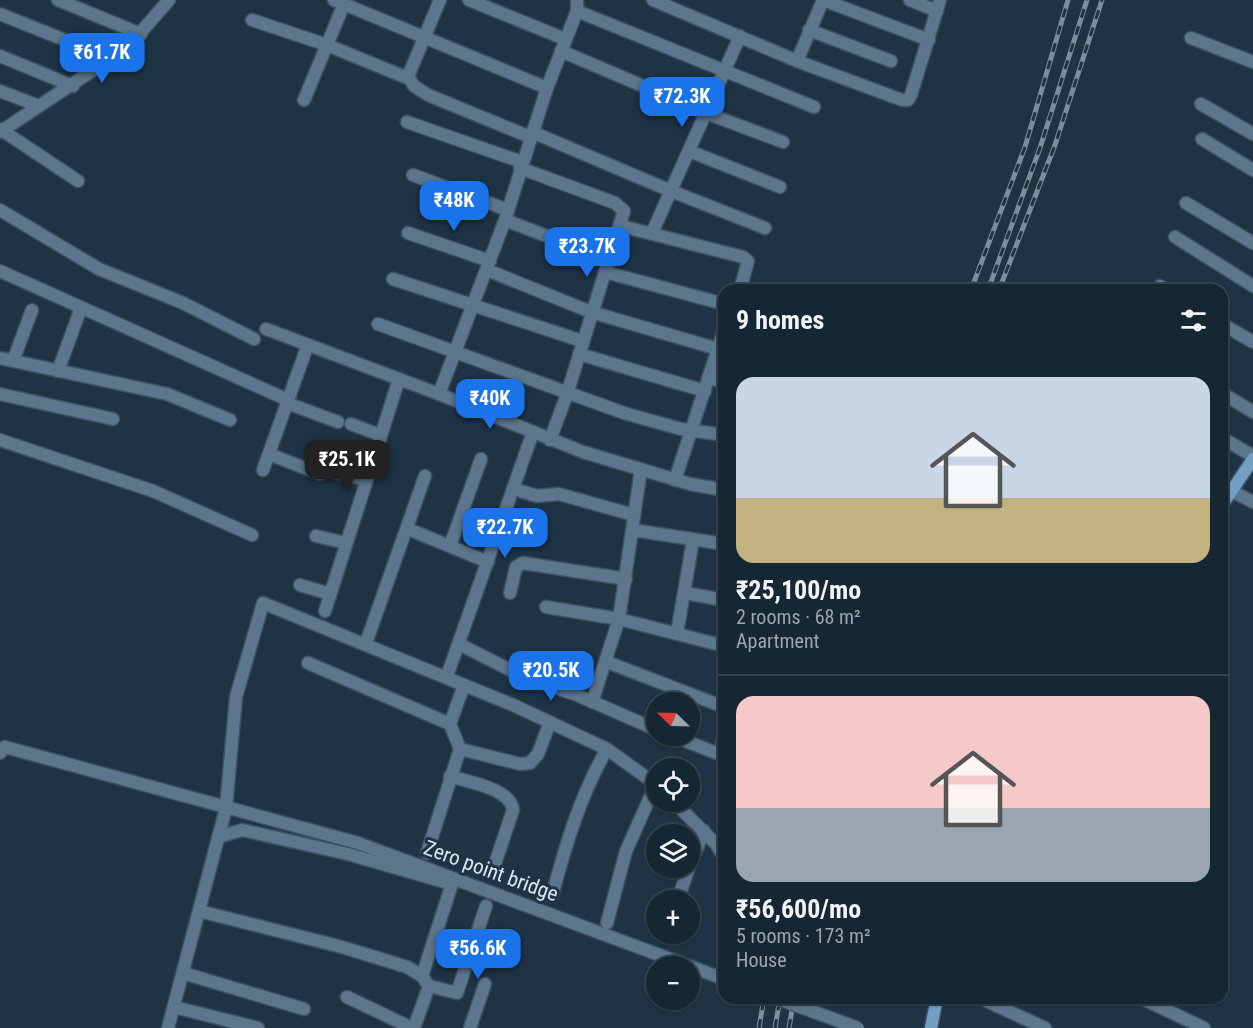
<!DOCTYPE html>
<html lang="en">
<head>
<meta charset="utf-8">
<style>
	:root { --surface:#162734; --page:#233340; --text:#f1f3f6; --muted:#9ea5ac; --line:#35444f; --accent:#1a73e8 }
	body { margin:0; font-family:"Roboto Condensed",sans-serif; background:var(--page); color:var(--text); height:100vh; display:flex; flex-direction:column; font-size:22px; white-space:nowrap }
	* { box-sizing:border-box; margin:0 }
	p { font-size:20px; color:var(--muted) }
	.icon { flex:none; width:33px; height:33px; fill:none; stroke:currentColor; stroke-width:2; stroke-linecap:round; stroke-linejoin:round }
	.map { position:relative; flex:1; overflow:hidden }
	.sheet { position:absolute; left:718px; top:284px; width:510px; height:720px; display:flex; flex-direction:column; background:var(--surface); border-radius:18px; box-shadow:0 2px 4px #0004,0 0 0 2px var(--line) }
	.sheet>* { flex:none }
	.needle { width:39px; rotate:293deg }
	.buttons { position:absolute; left:646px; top:692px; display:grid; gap:12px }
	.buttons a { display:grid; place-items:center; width:54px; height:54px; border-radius:50%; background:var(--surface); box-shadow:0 2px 4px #0004,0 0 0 2px var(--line); font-size:30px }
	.price { position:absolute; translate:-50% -51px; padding:0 14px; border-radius:12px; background:var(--accent); color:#fff; font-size:20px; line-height:39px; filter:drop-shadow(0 2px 3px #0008) }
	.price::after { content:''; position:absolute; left:50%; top:36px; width:18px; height:14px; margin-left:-9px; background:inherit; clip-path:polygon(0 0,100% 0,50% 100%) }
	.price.active { background:#222; color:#fff }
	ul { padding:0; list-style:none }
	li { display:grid; align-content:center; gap:12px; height:318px; padding:0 18px }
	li+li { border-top:2px solid var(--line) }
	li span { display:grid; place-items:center; height:186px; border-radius:18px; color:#555 }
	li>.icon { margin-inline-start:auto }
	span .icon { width:108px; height:108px; fill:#fffc; stroke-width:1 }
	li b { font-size:26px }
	h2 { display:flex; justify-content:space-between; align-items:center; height:72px; padding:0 18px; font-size:26px }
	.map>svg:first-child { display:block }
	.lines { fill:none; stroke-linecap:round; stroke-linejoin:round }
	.minor-casing { stroke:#3c5161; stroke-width:15 }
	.tertiary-casing { stroke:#3c5161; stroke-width:15 }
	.secondary-casing { stroke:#3c5161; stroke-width:15 }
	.minor { stroke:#5c778d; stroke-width:12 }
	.tertiary { stroke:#5c778d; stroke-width:12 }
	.secondary { stroke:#729fc2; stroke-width:12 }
	.rail-casing { stroke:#7c8e9c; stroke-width:5 }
	.rail { stroke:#1e3445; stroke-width:3; stroke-dasharray:9; stroke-linecap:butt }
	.tertiary-bridge-casing { stroke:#3c5161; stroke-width:15; stroke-linecap:butt }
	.tertiary-bridge { stroke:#5c778d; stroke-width:12 }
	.labels { text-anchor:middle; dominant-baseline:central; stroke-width:6; stroke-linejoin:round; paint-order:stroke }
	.street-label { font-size:21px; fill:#dae7f2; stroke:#1e3445 }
</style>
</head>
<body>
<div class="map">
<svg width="1253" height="1028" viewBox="0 0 1253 1028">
	<rect width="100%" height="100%" fill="#1e3445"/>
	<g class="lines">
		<defs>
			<g id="minor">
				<polyline points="58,0 141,34"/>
				<polyline points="334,0 547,88"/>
				<polyline points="469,0 565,39"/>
				<polyline points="653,0 797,61 902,100 908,100 911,95 940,0"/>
				<polyline points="823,0 929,40"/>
				<polyline points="910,0 937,11"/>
				<polyline points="577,11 814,107"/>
				<polyline points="0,14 112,59"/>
				<polyline points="252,20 327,45 405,77 409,74 440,0"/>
				<polyline points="809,30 891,61"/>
				<polyline points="1191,38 1253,62"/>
				<polyline points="561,51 706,113 783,142"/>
				<polyline points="0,56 73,86"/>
				<polyline points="797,61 823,0"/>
				<polyline points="408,76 414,86 428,95 530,137"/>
				<polyline points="0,91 39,106"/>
				<polyline points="304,100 344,4"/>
				<polyline points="1201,104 1253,134"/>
				<polyline points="407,122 522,162"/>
				<polyline points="0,129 78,181"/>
				<polyline points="0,132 128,47 169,0"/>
				<polyline points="532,132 671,191 765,228"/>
				<polyline points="1202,139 1253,170"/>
				<polyline points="689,151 780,187"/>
				<polyline points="520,168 615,203 624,211 567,394 550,440"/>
				<polyline points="413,175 508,210"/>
				<polyline points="1186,203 1253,243"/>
				<polyline points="0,210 99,269 183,303 254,339"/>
				<polyline points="505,220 609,260"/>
				<polyline points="621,226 743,257 748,261 740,290"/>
				<polyline points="408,233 490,261"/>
				<polyline points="652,233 740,36"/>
				<polyline points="1175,237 1253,286"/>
				<polyline points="487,270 591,312 718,349"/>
				<polyline points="0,271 288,400"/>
				<polyline points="605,272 724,304"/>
				<polyline points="393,279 582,341"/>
				<polyline points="1160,286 1165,290"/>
				<polyline points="378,324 624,413 681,429 724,435"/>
				<polyline points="1222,324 1253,342"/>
				<polyline points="266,329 439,394 583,452 690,484 724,490"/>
				<polyline points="579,354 705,391"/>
				<polyline points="0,358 167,394 230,420"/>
				<polyline points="13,361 32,310"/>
				<polyline points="58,371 81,308"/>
				<polyline points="709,379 724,381"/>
				<polyline points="1222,393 1253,412"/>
				<polyline points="0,394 113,419"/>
				<polyline points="439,394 505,220 547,88 577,11 577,0"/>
				<polyline points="287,403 338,422"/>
				<polyline points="351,424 380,435"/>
				<polyline points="1222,438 1253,456"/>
				<polyline points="0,440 153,491 252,535"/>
				<polyline points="269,454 320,474"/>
				<polyline points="263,470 307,347"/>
				<polyline points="334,472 366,480"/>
				<polyline points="675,480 724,330"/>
				<polyline points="1222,486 1253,502"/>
				<polyline points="514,489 537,496 559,494 634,515"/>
				<polyline points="408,529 488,562"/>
				<polyline points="633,530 724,544"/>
				<polyline points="316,536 346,543"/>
				<polyline points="450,546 481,459"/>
				<polyline points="300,585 330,594"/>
				<polyline points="510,593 516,567 523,563 626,579"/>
				<polyline points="685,593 724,600"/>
				<polyline points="546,607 619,619 724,646"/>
				<polyline points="325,611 399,379"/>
				<polyline points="677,633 693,540"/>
				<polyline points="366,643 425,476"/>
				<polyline points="459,644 524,677 577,695 657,730"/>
				<polyline points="607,662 724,707"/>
				<polyline points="308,663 450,724 464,685"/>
				<polyline points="447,676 533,432"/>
				<polyline points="592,702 619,619 641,469"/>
				<polyline points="670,735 724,756"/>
				<polyline points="460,749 520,764 530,763 538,754 550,722"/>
				<polyline points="720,754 724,736"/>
				<path d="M450,776C467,782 511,788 513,810L492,873"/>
				<polyline points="673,801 716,844 724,857"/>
				<polyline points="218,837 242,830 348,854 448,883 451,887 422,976"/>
				<polyline points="427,853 460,749 450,724"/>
				<polyline points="690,865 704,831"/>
				<path d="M552,896C566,844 580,796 607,749"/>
				<polyline points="678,900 689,867"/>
				<polyline points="199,911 342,947 407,967 422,976 429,986 414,1028"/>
				<polyline points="607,923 626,851 656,784"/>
				<polyline points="183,973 304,1009"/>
				<polyline points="429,986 457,993 486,906"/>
				<polyline points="347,997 412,1028"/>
				<polyline points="980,998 1045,1028"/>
				<polyline points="1141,998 1204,1028"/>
				<polyline points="174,1007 258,1028"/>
				<polyline points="168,1028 226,808 236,697 263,603 513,705 607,749 657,785"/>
				<polyline points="470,1028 485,984"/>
			</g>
			<polyline id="tertiary" points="0,753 5,747 358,843 724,979"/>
			<g id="secondary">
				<polyline points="1222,505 1253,459"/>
				<polyline points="931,1028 937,998"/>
			</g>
		</defs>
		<!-- minor casing -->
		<use href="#minor" class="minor-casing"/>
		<!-- tertiary casing -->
		<use href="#tertiary" class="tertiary-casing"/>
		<!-- secondary casing -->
		<use href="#secondary" class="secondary-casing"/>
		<!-- minor -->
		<use href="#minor" class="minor"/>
		<!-- tertiary -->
		<use href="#tertiary" class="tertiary"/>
		<!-- secondary -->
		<use href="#secondary" class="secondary"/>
		<defs>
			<g id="rail">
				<polyline points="971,290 1025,147 1068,0"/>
				<polyline points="988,290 1040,148 1087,0"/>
				<polyline points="999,290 1055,145 1102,0"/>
				<polyline points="759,1028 764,998"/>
				<polyline points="775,1028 780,998"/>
				<polyline points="789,1028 794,998"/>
			</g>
		</defs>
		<!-- rail casing -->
		<use href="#rail" class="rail-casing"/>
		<!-- rail -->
		<use href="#rail" class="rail"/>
		<defs>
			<polyline id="tertiary-bridge" points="776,998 858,1028"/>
		</defs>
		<!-- tertiary-bridge casing -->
		<use href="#tertiary-bridge" class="tertiary-bridge-casing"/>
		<!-- tertiary-bridge -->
		<use href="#tertiary-bridge" class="tertiary-bridge"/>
	</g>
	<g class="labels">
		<!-- street labels -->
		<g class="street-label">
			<text transform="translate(491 871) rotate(20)">Zero point bridge</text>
		</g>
	</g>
</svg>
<div class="buttons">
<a><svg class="needle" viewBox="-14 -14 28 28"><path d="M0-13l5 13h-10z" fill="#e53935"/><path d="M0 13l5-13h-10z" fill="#9ea5ac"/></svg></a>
<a><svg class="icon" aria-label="locate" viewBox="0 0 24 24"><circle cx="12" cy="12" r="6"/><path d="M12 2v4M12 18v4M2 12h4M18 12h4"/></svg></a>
<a><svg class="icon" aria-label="layers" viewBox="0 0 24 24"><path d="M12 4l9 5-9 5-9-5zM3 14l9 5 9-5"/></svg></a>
<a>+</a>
<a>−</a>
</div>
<b class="price" style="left:102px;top:84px">₹61.7K</b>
<b class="price" style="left:682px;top:128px">₹72.3K</b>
<b class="price" style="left:454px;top:232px">₹48K</b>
<b class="price" style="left:587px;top:278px">₹23.7K</b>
<b class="price" style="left:490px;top:430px">₹40K</b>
<b class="price active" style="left:347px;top:491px">₹25.1K</b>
<b class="price" style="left:505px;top:559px">₹22.7K</b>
<b class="price" style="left:551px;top:702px">₹20.5K</b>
<b class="price" style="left:478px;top:980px">₹56.6K</b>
<section class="sheet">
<h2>9 homes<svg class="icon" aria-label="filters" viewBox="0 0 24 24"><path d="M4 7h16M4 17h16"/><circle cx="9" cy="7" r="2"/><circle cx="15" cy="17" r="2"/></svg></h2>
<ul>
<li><span style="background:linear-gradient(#c9d6e8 65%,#c2b280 0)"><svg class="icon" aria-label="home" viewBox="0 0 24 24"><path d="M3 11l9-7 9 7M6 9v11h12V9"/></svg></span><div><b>₹25,100/mo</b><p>2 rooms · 68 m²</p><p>Apartment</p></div></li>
<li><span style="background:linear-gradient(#f6c9c9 60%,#9aa5b1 0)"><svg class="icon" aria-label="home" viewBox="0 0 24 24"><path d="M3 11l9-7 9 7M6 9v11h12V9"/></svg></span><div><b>₹56,600/mo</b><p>5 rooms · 173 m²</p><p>House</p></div></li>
</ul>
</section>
</div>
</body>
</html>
